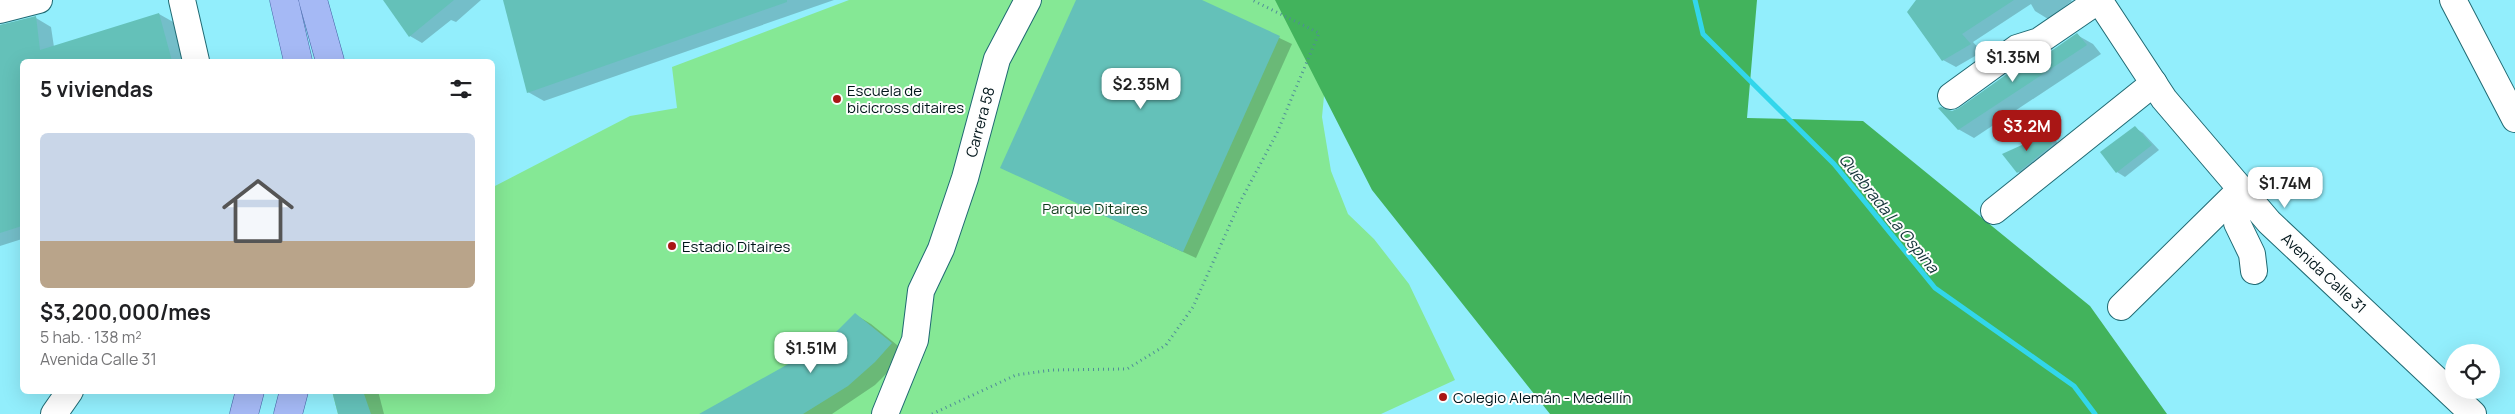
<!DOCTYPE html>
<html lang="es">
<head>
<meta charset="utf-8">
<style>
	:root { --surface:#fff; --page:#f6f6f6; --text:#202124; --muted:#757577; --line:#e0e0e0; --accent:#a91615 }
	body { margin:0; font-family:Manrope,sans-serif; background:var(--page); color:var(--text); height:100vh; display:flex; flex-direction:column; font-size:19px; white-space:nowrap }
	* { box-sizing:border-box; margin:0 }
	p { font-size:16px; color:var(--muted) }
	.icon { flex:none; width:28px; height:28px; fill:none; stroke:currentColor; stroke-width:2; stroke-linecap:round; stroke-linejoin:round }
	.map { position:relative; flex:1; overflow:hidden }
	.details { position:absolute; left:20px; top:59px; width:475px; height:335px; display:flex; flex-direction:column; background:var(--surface); border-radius:8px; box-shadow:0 5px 20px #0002 }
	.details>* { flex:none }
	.fabs { position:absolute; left:2445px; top:344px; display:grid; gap:10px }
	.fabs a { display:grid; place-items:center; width:55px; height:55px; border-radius:50%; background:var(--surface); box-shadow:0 5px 20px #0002; font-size:25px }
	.price { position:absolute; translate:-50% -42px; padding:0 11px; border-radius:10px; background:#fff; color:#222; font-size:16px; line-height:32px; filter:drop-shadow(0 1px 2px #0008) }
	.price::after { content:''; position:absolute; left:50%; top:30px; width:15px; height:11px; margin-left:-8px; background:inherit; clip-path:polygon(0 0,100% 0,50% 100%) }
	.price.selected { background:var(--accent); color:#fff }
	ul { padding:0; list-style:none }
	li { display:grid; align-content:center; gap:10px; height:265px; padding:0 20px }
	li+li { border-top:1px solid var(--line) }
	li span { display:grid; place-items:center; height:155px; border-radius:8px; color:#555 }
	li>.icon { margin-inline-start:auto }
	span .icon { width:90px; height:90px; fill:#fffc; stroke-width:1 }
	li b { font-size:21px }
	h2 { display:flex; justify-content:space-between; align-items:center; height:60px; padding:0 20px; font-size:21px }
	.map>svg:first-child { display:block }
	.green { fill:#85e895 }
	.forest { fill:#42b35c }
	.shadow { fill:#0003 }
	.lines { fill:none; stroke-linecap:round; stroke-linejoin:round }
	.stream { stroke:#32d6eb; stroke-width:5 }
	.building { fill:#64c1b9 }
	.minor-casing { stroke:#206a73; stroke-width:28 }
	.major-casing { stroke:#4462a4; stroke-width:29 }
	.path { stroke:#508d97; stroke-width:3; stroke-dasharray:1 4; stroke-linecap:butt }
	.minor { stroke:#fff; stroke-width:26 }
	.major { stroke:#a5b9f5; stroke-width:28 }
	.poi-dot { fill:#a91615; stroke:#fefefe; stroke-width:2 }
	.labels { text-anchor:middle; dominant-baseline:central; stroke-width:4; stroke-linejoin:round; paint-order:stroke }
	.poi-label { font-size:15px; fill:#00151a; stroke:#fefefe; text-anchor:start }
	.street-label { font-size:15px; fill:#00151a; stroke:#fefefe }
	.park-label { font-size:15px; fill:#0e3b19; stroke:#fefefe }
	.water-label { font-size:16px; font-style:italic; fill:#133338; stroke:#fefefe }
</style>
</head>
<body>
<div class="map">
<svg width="2515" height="414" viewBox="0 0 2515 414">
	<rect width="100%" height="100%" fill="#92eefc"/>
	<!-- green -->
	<polygon class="green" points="849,0 1342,0 1328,54 1322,117 1331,171 1348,214 1374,239 1409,284 1455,380 1381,414 338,414 332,391 492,391 493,187 630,116 677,108 672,67"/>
	<!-- forest -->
	<polygon class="forest" points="1275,0 1757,0 1747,118 1863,121 2090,306 2167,414 1550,414 1372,190"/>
	<!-- shadow -->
	<g class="shadow">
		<polygon points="385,0 481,0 456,22 451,20 422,43 410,36"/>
		<polygon points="504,0 834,0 544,101 528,92"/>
		<polygon points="1078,0 1199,0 1292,44 1196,258 1002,168"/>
		<polygon points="1917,0 2071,0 2072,1 2048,19 2035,11 2031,4 1973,42 1982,52 1956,67 1943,60"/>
		<polygon points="159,14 175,23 185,61 22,61 22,239 0,246 0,25 36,18 51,27 54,47"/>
		<polygon points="2077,35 2093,44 2101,54 1974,138 1958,129 1952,112 1960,109"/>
		<polygon points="2135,128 2143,133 2159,150 2125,177 2117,172"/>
		<polygon points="2048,135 2056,140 2060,151 2027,177 2018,172 2004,155"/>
		<polygon points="856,315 871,324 907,353 875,385 832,414 702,414 807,355 838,332"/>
		<polygon points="333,391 378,391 384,414 340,414"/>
	</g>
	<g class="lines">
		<!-- stream -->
		<polyline class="stream" points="1695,0 1703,34 1834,164 1935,288 2074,386 2095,414"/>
	</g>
	<!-- building -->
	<g class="building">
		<polygon points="383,0 454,0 409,37"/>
		<polygon points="503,0 787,0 787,2 527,93"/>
		<polygon points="1076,0 1202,0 1280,36 1183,252 1000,168"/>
		<polygon points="1916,0 2014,0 1962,34 1971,44 1942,61 1907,12"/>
		<polygon points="159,13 172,61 22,61 22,226 0,233 0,25 36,16 40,50"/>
		<polygon points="2077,33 2087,45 1958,130 1938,108 1941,107 1952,111 1959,108 2024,62 2047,54"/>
		<polygon points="2135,126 2152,145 2116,173 2100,152"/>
		<polygon points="2048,133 2052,145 2017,173 2002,154"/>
		<polygon points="855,313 892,343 875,362 848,386 803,414 699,414 806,354 837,331"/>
		<polygon points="332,391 363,391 371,414 338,414"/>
	</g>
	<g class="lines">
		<defs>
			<g id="minor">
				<polyline points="182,0 196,61"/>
				<polyline points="2099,0 2164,99 2269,222 2473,414"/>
				<polyline points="2453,0 2515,119"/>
				<polyline points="0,10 39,0"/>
				<polyline points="1951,96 2017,48 2039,41 2099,0"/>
				<polyline points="2247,196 2238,215 2237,223 2252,254 2254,271"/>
				<polyline points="1994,211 2154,83"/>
				<polyline points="2121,307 2241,189"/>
				<polyline points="54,414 70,391"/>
				<polyline points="885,414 915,340 921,291 941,249 965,178 997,59 1028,0"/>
			</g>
			<g id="major">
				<polyline points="284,0 298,61"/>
				<polyline points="313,0 330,61"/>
				<polyline points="244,414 250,391"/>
				<polyline points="288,414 294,391"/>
			</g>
		</defs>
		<!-- minor casing -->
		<use href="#minor" class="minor-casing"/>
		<!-- major casing -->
		<use href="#major" class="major-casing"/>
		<!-- path -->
		<polyline class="path" points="932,414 1016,375 1052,370 1127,369 1166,345 1193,307 1240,202 1277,133 1319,33 1252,0"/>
		<!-- minor -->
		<use href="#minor" class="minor"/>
		<!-- major -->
		<use href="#major" class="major"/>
	</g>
	<!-- markers -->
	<g class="poi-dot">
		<circle cx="837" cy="99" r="5"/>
		<circle cx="672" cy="246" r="5"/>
		<circle cx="1443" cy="397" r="5"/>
	</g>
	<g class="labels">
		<!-- poi labels -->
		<g class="poi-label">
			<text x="847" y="90">Escuela de<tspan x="847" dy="17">bicicross ditaires</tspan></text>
			<text x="682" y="246">Estadio Ditaires</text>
			<text x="1453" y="397">Colegio Alemán - Medellín</text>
		</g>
		<!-- street labels -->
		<g class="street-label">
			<text transform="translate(980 122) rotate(-75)">Carrera 58</text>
			<text transform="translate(2324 273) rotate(43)">Avenida Calle 31</text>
		</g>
		<!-- park labels -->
		<g class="park-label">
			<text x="1095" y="208">Parque Ditaires</text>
		</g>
		<!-- water labels -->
		<g class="water-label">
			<text transform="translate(1889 213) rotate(51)">Quebrada La Ospina</text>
		</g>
	</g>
</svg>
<div class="fabs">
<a><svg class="icon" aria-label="locate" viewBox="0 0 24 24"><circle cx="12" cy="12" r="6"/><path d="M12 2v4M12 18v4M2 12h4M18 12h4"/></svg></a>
</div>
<b class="price" style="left:2013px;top:83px">$1.35M</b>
<b class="price" style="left:1141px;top:110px">$2.35M</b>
<b class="price selected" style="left:2027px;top:152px">$3.2M</b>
<b class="price" style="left:2285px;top:209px">$1.74M</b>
<b class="price" style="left:811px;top:374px">$1.51M</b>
<section class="details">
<h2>5 viviendas<svg class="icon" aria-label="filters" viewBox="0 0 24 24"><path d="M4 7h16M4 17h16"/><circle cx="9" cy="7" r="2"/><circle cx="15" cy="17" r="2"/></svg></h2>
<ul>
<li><span style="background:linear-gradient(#c9d6e8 70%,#b9a48a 0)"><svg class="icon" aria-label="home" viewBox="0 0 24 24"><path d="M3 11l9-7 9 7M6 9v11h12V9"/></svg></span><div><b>$3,200,000/mes</b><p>5 hab. · 138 m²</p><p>Avenida Calle 31</p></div></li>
</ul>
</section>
</div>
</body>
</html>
